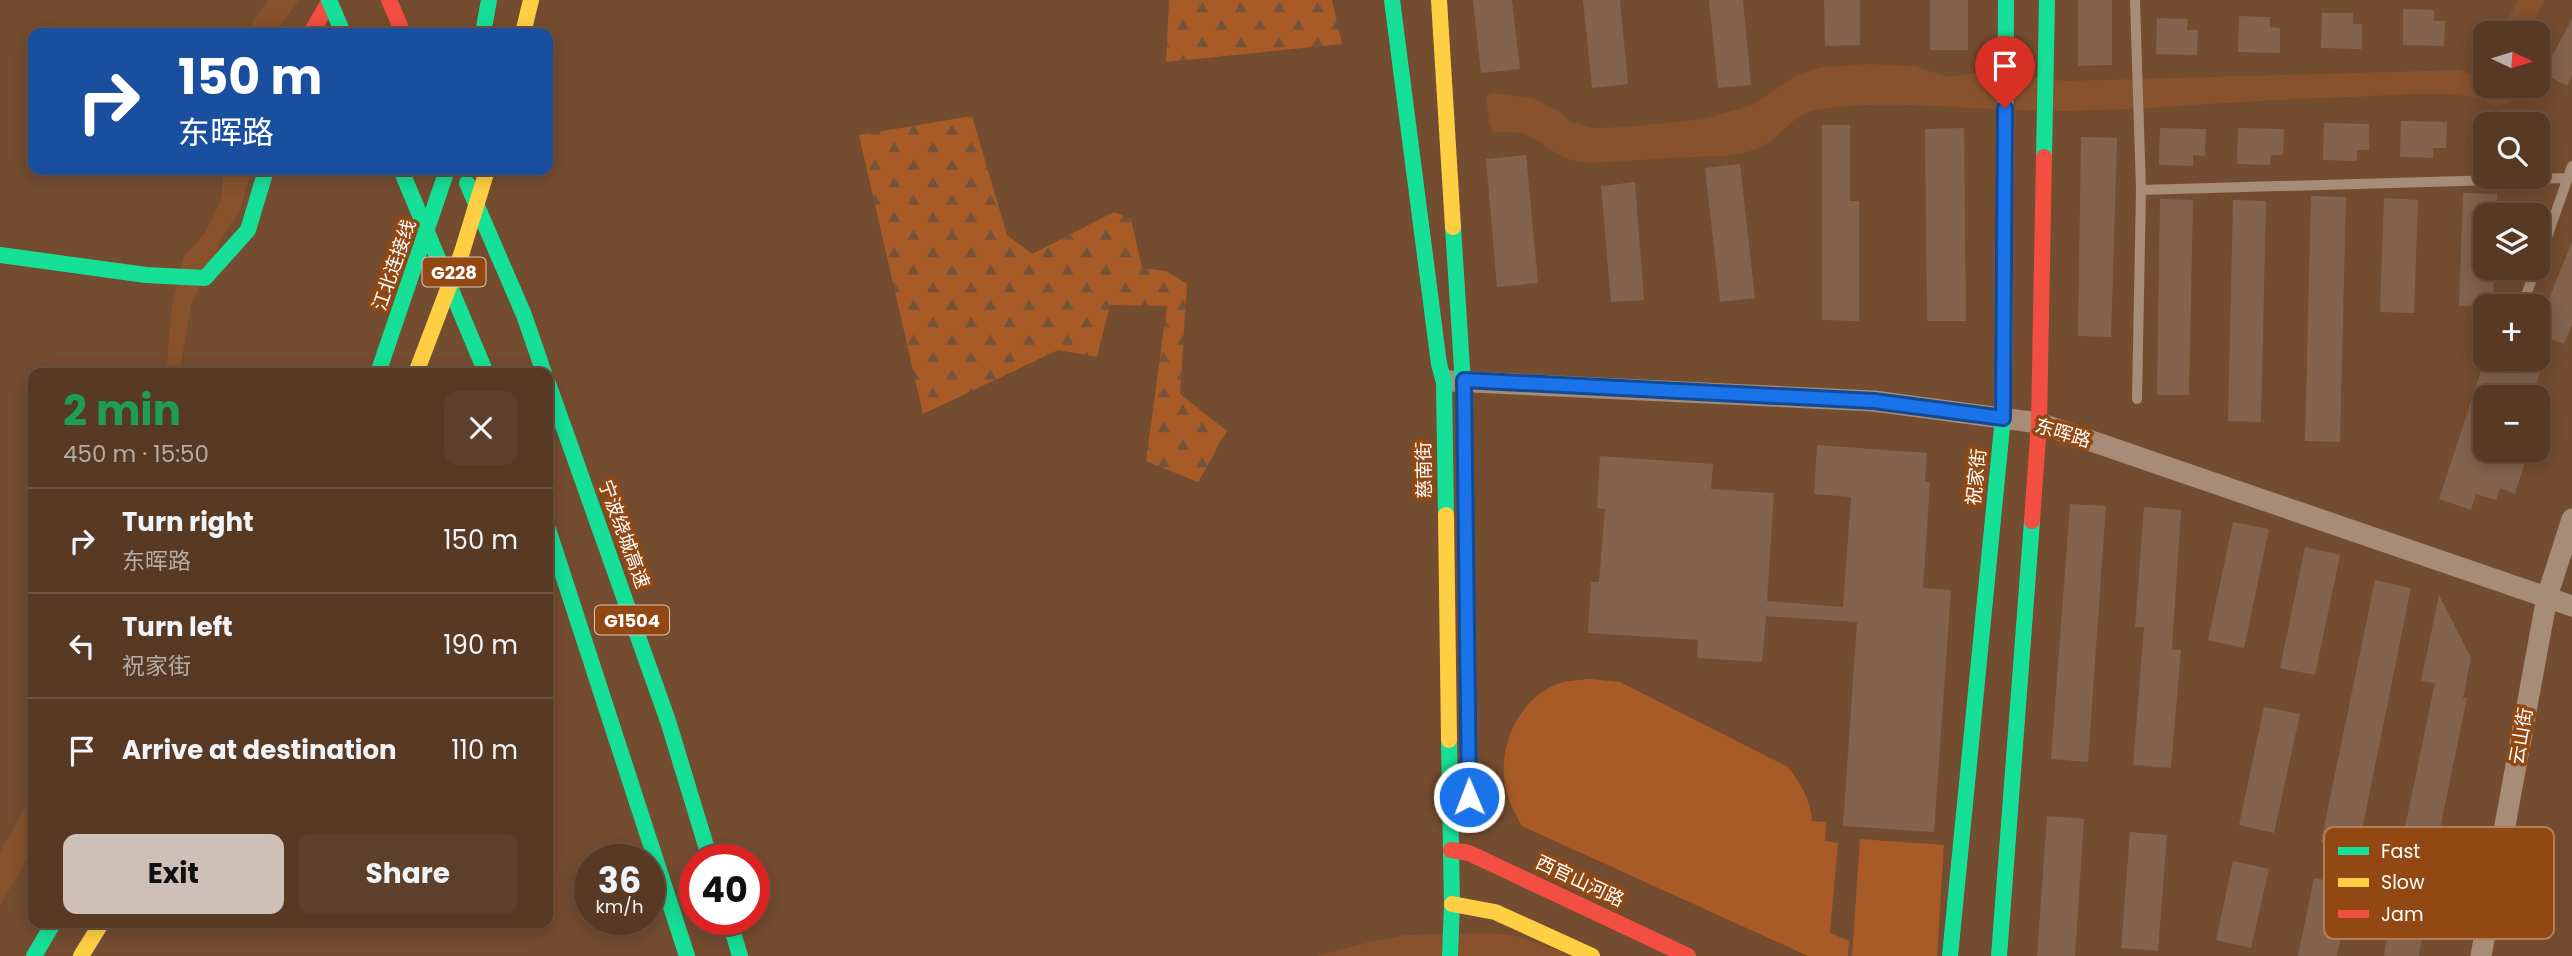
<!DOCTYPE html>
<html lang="en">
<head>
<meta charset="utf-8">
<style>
	:root { --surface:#573924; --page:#5d402c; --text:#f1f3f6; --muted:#b6aca6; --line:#6d5341; --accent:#cec0b7 }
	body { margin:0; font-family:Poppins,"Noto Sans SC",sans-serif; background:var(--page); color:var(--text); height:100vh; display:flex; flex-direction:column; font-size:26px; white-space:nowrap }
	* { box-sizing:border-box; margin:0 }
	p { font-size:23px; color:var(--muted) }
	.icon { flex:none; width:38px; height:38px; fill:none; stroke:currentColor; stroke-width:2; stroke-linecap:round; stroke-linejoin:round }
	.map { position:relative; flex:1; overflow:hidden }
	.sheet { position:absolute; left:28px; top:368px; width:525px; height:560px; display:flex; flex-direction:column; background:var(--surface); border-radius:14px; box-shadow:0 4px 18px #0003,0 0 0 2px var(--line) }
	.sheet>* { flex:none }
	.hud { position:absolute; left:28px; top:28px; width:525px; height:147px; border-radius:14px; box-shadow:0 4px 18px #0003,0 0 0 2px var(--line); background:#1a4fa0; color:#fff; overflow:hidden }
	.needle { width:46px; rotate:94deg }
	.buttons { position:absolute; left:2473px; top:21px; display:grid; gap:14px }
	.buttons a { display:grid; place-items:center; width:77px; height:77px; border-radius:14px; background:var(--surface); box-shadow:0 4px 18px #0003,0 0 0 2px var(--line); font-size:35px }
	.speed { position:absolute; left:574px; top:844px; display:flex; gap:14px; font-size:35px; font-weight:700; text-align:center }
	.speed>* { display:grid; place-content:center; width:91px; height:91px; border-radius:50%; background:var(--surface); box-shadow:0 4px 18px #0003,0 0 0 2px var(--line); line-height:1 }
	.speed small { font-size:18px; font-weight:400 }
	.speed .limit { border:10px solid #d22; background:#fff; color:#111 }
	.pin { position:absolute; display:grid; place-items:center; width:60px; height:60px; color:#fff; margin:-72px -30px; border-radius:50% 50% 50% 0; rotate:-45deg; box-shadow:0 0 7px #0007 }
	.pin .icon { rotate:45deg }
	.me { position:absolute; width:77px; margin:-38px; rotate:359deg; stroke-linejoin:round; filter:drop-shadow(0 0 5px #0008) }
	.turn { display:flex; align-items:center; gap:24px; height:147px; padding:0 35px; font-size:32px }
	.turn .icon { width:91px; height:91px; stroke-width:2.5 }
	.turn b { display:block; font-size:49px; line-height:60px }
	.round { display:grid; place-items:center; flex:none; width:74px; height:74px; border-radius:14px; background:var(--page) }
	.summary { display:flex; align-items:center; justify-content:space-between; height:119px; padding:0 35px }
	h1 { font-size:42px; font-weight:700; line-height:52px; color:#1e9e55 }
	.action { display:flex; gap:14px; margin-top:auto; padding:14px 35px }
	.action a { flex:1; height:80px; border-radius:14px; background:var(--accent); color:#111; font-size:28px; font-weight:700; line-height:80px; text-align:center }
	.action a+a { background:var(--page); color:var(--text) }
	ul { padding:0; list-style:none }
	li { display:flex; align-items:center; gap:21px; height:105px; padding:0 35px; border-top:2px solid var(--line) }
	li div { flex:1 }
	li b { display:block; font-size:26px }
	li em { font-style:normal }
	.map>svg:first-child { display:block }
	.grass { fill:#a85b26 }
	.forest { fill:url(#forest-firs) }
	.water { fill:#87522c }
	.building { fill:#83634d }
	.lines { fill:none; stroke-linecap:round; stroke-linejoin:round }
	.lane { stroke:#a78c77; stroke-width:10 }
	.street { stroke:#a78c77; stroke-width:21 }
	.fast { stroke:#16e098; stroke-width:16 }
	.slow { stroke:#ffcf43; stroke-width:16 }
	.jam { stroke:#f24e42; stroke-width:16 }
	.fast-bridge { stroke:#16e098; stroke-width:16 }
	.slow-bridge { stroke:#ffcf43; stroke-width:16 }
	.route-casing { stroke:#114b97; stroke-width:18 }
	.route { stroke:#1a73e8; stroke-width:12 }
	.labels { text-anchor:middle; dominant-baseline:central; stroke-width:7; stroke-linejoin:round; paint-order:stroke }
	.shield { fill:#914813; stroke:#dec8b8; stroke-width:2 }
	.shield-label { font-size:18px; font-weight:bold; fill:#fff }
	.street-label { font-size:19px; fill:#fff; stroke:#914813 }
	.key { fill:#914813; stroke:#b27f5a; stroke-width:2 }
	.key-label { font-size:19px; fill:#fff }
</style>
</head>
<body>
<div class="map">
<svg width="2572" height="956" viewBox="0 0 2572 956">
	<defs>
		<pattern id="forest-firs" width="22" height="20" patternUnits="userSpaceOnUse" patternTransform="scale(1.75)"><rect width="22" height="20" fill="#a85b26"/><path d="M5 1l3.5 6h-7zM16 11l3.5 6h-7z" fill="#75533b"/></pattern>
	</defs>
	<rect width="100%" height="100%" fill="#744c30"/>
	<path class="grass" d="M 1591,679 L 1620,682 L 1788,767 C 1800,783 1811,800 1812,821 L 1826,822 L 1825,841 L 1838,843 L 1830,933 L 1849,941 L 1848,956 L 1808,956 L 1522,826 C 1515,813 1508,801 1505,786 C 1498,744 1520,694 1564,682 C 1572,680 1582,680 1591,679 Z
		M 1860,839 L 1944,845 L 1937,956 L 1852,956 Z"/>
	<path class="forest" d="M 1169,0 L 1332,0 L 1342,44 L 1166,62 Z
		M 972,116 L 1007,235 L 1032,254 L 1114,212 L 1131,219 L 1142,268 L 1166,271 L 1187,284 L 1180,394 L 1227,431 L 1198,482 L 1146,461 L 1167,306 L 1110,305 L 1097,357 L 1058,350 L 923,414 L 859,135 Z"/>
	<path class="water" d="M 268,0 L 299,0 L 275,33 L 245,33 Z
		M 2518,0 L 2545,0 L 2528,33 L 2501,33 Z
		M 1867,64 L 1914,66 L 1948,77 L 1991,71 L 2064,81 L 2461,70 L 2479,78 L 2485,76 L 2485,86 L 2520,86 L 2520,94 L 2510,102 L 2495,106 C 2470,87 2388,96 2355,97 C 2259,99 2164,109 2069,111 C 1989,112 1904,99 1825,108 C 1790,112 1782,140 1754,150 C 1735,157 1711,156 1691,157 C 1657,159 1624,161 1590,163 C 1554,160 1554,147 1526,135 C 1516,131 1504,132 1493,132 L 1489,122 L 1486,96 L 1493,93 L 1532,98 L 1557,110 L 1571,122 L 1593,128 L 1625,127 L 1703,119 L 1753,105 L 1795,76 L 1822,67 Z
		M 224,170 L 251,170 L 240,211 L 224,234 L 191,305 L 182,357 L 182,373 L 166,373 L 172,307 L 183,258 L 205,233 L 221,200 Z
		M 33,793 L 33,847 L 0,906 L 0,852 Z
		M 1492,933 L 1517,936 L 1574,956 L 1317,956 L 1369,942 L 1404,935 Z"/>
	<path class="building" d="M 1473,0 L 1512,0 L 1520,69 L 1481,73 Z
		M 1583,0 L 1620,0 L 1628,84 L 1592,88 Z
		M 1709,0 L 1743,0 L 1751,85 L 1718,88 Z
		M 1824,0 L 1860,0 L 1860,45 L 1825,46 Z
		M 1930,0 L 1968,0 L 1968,50 L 1930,50 Z
		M 2078,0 L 2112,0 L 2112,65 L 2078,66 Z
		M 2403,9 L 2434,10 L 2434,21 L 2445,21 L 2444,46 L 2403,45 Z
		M 2322,13 L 2353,13 L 2353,24 L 2362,24 L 2362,49 L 2321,48 Z
		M 2239,16 L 2270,17 L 2270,27 L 2280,28 L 2280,53 L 2238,52 Z
		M 2157,18 L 2188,19 L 2187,30 L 2198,30 L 2197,55 L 2156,54 Z
		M 2572,19 L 2572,76 L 2567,86 L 2543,73 Z
		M 2401,121 L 2447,122 L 2446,148 L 2433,148 L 2433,158 L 2400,157 Z
		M 2324,123 L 2369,124 L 2369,150 L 2357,150 L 2357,161 L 2323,160 Z
		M 1822,125 L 1850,125 L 1850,201 L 1859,201 L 1859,321 L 1822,320 Z
		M 1964,128 L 1966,321 L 1927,321 L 1925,129 Z
		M 2160,128 L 2206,129 L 2205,156 L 2193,155 L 2193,166 L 2159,165 Z
		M 2238,128 L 2284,129 L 2283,155 L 2271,155 L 2270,165 L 2237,164 Z
		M 2081,137 L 2117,138 L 2111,337 L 2078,336 Z
		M 1526,155 L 1538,283 L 1497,287 L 1486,159 Z
		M 1740,164 L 1755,298 L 1720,302 L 1705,168 Z
		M 1635,182 L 1644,300 L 1611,302 L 1601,186 Z
		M 2463,193 L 2497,194 L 2496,215 L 2485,215 L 2485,268 L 2494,268 L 2493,306 L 2459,306 Z
		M 2311,196 L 2346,197 L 2340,442 L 2305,441 Z
		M 2384,198 L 2418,200 L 2414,313 L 2380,312 Z
		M 2160,199 L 2193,200 L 2189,395 L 2157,395 Z
		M 2233,200 L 2266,201 L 2261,422 L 2228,421 Z
		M 2572,242 L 2572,325 L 2564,344 L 2551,339 L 2532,397 L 2515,391 L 2513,397 L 2485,397 L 2485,450 L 2529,450 L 2515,494 L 2500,488 L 2496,500 L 2476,494 L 2471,510 L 2439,499 L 2485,359 L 2538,359 L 2538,326 Z
		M 1817,445 L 1927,453 L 1925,482 L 1930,482 L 1923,588 L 1951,590 L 1934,832 L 1843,826 L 1857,622 L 1766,616 L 1762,662 L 1697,658 L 1698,640 L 1588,633 L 1591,582 L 1599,582 L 1605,509 L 1597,508 L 1600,456 L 1713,464 L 1711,489 L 1774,493 L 1767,601 L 1843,607 L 1851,497 L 1814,494 Z
		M 2070,504 L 2106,506 L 2088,762 L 2051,759 Z
		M 2144,507 L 2181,510 L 2172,649 L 2181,650 L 2171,768 L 2133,765 L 2144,627 L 2135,627 Z
		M 2233,522 L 2269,529 L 2244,648 L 2208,640 Z
		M 2305,547 L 2340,555 L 2315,675 L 2280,668 Z
		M 2375,580 L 2411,588 L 2358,850 L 2321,842 Z
		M 2439,595 L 2471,658 L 2463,698 L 2467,698 L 2430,877 L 2396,870 L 2435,683 L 2421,681 Z
		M 2264,707 L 2300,714 L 2274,833 L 2239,825 Z
		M 2047,816 L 2084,819 L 2075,956 L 2037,956 Z
		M 2130,832 L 2167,835 L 2158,951 L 2121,948 Z
		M 2233,861 L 2269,869 L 2251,948 L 2216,940 Z
		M 2314,878 L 2351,885 L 2337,956 L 2298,956 Z
		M 2393,897 L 2427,902 L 2419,956 L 2384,956 Z"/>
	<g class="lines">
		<path class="lane" d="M 2135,0 L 2141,190 L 2137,399
			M 2141,190 L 2567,178
			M 2538,263 L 2572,166
			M 2522,306 L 2536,268"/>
		<path class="street" d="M 1450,381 L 1874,401 L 2039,423 L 2572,606
			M 2481,956 L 2547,597 L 2572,519"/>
		<path class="fast" d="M 1392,0 L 1439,364 L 1444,382 L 1446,515
			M 483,33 L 489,0
			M 2044,157 L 2047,0
			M 401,170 L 486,373
			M 467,183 L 524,315 L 544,373
			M 1453,227 L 1465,415
			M 0,255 L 146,275 L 205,278 L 248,230 L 266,170
			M 548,383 L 668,721 L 710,859
			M 548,529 L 687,956
			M 1449,740 L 1452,904 L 1450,956
			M 729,919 L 740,956
			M 34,956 L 54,922
			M 1950,956 L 2004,407 L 2006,0
			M 1999,956 L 2032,521"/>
		<path class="slow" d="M 1439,0 L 1453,227
			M 523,33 L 531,0
			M 1446,515 L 1449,740
			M 1452,904 L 1495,912 L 1592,956
			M 81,956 L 102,922"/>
		<path class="jam" d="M 389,0 L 403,33
			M 311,33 L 330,0
			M 2032,521 L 2039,423 L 2044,157
			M 1451,850 L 1469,853 L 1688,956"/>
		<path class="fast-bridge" d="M 329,0 L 343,33
			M 378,373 L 447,170"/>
		<path class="slow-bridge" d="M 416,373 L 462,252 L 487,170"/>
	</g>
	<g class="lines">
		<g class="route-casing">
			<path id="route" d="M 1469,797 L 1464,380 L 1874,401 L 2003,418 L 2005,108"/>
		</g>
		<use href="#route" class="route"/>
	</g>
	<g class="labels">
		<g class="shield">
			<rect x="422.5" y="257.5" width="63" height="29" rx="5"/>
			<rect x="595" y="605.5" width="74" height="29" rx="5"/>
		</g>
		<g class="shield-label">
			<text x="454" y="272">G228</text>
			<text x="632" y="620">G1504</text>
		</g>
		<g class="street-label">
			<text transform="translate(394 265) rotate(-71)">江北连接线</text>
			<text transform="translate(2063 433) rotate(17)">东晖路</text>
			<text transform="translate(1424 470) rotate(-91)">慈南街</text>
			<text transform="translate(1976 477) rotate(-84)">祝家街</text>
			<text transform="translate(624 534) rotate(70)">宁波绕城高速</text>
			<text transform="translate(2521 736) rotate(-80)">云山街</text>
			<text transform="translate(1580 881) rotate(25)">西官山河路</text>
		</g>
	</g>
	<rect x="2324" y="827" width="230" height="112" rx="10" class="key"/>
	<rect x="2338" y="847" width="31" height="8" fill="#16e098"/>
	<rect x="2338" y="878" width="31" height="9" fill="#ffcf43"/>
	<rect x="2338" y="910" width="31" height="8" fill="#f24e42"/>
	<g class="key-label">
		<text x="2381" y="858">Fast</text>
		<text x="2381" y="889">Slow</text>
		<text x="2381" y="921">Jam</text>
	</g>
</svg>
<div class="buttons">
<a><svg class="needle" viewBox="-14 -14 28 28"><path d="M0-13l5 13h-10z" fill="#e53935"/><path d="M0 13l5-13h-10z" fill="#b6aca6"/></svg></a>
<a><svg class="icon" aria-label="search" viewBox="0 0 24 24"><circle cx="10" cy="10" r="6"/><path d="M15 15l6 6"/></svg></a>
<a><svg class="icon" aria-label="layers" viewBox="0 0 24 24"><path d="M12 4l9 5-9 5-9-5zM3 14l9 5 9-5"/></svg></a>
<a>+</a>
<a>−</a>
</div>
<div class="speed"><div>36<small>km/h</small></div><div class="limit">40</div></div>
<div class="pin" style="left:2005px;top:108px;background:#d93025"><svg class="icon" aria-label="arrive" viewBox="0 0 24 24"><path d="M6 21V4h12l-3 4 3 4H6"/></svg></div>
<svg class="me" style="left:1469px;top:797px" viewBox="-20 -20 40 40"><circle r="17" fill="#1a73e8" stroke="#fff" stroke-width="3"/><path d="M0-11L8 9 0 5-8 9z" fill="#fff"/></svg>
<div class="hud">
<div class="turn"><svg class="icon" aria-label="right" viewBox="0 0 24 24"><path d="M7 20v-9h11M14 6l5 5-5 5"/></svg><div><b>150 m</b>东晖路</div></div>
</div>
<section class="sheet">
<div class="summary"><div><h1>2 min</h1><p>450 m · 15:50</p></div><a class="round"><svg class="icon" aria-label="close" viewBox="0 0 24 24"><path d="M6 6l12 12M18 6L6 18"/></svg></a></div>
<ul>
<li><svg class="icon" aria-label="right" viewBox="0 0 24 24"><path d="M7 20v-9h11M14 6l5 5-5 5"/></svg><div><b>Turn right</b><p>东晖路</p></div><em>150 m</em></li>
<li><svg class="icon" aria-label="left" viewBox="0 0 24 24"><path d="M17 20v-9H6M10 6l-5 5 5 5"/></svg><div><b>Turn left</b><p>祝家街</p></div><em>190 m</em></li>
<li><svg class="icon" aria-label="arrive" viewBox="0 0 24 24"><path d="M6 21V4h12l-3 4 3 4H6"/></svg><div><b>Arrive at destination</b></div><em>110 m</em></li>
</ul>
<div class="action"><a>Exit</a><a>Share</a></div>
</section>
</div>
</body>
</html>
